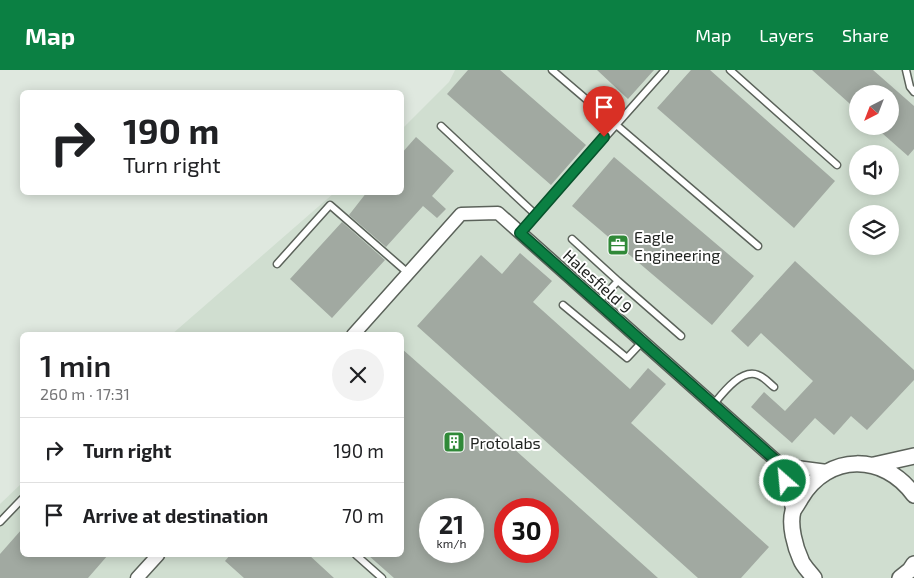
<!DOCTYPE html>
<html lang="en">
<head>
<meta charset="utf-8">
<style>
	:root { --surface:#fff; --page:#f2f2f2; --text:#202124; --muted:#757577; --line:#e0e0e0; --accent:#0b8043 }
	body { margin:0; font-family:"Exo 2",sans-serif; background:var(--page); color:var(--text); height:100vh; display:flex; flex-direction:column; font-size:19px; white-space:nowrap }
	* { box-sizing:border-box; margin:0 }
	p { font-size:16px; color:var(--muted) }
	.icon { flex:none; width:28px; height:28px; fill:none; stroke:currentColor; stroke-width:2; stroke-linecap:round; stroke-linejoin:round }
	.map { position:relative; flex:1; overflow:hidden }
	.details { position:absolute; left:20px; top:262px; width:384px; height:225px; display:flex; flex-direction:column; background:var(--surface); border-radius:8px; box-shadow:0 2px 12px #0003 }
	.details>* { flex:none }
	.banner { position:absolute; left:20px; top:20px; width:384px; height:105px; border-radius:8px; box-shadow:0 2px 12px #0003; background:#fff; color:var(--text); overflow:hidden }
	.needle { width:32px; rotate:222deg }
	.controls { position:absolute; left:849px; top:15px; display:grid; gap:10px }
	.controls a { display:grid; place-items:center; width:50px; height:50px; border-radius:50%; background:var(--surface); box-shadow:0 2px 12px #0003; font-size:25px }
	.speed { position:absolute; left:419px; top:428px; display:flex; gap:10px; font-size:25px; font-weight:700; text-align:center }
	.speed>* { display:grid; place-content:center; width:65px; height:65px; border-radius:50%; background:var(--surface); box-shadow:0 2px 12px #0003; line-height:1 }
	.speed small { font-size:12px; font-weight:400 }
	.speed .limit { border:8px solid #d22; background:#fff; color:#111 }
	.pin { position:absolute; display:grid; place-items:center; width:42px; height:42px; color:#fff; margin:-51px -21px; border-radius:50% 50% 50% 0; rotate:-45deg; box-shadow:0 0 5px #0007 }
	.pin .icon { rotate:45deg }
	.me { position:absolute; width:55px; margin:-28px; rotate:333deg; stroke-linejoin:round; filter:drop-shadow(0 0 4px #0008) }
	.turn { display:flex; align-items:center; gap:18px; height:105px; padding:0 20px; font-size:22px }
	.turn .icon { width:65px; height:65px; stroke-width:2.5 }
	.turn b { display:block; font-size:35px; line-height:42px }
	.round { display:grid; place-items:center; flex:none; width:52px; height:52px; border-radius:26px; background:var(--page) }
	.overview { display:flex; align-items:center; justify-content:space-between; height:85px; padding:0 20px }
	h1 { font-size:30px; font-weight:600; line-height:38px }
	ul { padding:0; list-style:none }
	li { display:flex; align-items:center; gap:15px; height:65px; padding:0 20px; border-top:1px solid var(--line) }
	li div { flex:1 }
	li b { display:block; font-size:19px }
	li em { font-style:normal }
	header { display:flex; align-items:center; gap:30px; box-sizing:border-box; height:70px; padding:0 25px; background:var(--accent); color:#fff }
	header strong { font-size:24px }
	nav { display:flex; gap:28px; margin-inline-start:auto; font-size:18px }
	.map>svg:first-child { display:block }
	.built { fill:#d0ded0; fill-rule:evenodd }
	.building { fill:#a1a9a1; fill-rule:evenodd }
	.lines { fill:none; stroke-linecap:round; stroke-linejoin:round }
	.service-casing { stroke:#5b625a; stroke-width:9 }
	.minor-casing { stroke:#5b625a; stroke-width:15 }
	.tertiary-casing { stroke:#5b625a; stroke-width:18 }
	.service { stroke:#fff; stroke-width:6 }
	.minor { stroke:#fff; stroke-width:12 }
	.tertiary { stroke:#fff; stroke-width:15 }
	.route-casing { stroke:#07532c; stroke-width:12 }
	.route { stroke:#0b8043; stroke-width:9 }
	.labels { text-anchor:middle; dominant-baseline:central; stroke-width:4; stroke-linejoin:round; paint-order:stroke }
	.poi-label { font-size:16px; fill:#202320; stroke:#fff; text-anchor:start }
	.street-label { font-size:16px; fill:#202320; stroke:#fff }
</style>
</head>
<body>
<header>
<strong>Map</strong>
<nav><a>Map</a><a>Layers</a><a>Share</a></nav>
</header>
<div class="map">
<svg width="914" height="508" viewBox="0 0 914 508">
	<rect width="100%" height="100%" fill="#dfe8df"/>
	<path class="built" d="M 455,0 L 914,0 L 914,508 L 0,508 L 0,434 L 22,413 L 22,485 L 401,485 L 401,265 L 171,265 L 334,123 L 401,122 L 401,60 L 449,12 ZM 858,24 L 890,24 L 890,56 L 858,56 ZM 858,84 L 890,84 L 890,116 L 858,116 ZM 858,144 L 890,144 L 890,176 L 858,176 ZM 430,439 L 472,439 L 472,481 L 430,481 ZM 505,439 L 548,439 L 548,481 L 505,481 Z"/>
	<path class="building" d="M 468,0 L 500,0 L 586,75 L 551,115 L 447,24 Z
		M 597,0 L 654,0 L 628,29 Z
		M 691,0 L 710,0 L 835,111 L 794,158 L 657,38 Z
		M 812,0 L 873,0 L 914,36 L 914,79 L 908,86 L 874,56 L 890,56 L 890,24 L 858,24 L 858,41 Z
		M 416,67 L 454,101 L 432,126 L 446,139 L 437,148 L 423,136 L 386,177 L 349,145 L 367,122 L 401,122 L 401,84 Z
		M 614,87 L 754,206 L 712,255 L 572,136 Z
		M 342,152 L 385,190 L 332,248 L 290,209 Z
		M 520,183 L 552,211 L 533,232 L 630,319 L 648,298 L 666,314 L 631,353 L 769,477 L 741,508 L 698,508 L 417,256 L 481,185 L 502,204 Z
		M 795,191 L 914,300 L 914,310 L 867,360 L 851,346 L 834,365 L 815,348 L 792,373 L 751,337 L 764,322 L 785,341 L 813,311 L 761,263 L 748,277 L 731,261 Z
		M 401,278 L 445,317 L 658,508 L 394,508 L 368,485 L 401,485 ZM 430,439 L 472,439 L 472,481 L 430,481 ZM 505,439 L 548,439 L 548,481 L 505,481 Z
		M 22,459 L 22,485 L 108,485 L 88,508 L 0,508 L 0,484 Z
		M 230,485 L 309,485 L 334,508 L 244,508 L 225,491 Z"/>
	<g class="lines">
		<g class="service-casing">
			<path id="service" d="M 552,0 L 758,176
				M 730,0 L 837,95
				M 906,0 L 910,17 L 914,22
				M 441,56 L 536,145
				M 520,163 L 665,0
				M 572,169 L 618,211
				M 277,194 L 330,135 L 408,203
				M 598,232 L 618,211 L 681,266
				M 563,235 L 627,288 L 642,272
				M 713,335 C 722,324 741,298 758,305 C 764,307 769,313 774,317
				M 0,452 L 22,429
				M 356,485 L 382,508"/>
		</g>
		<g class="minor-casing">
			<path id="minor" d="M 353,265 L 461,144 L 498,143 L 781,395 L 793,442
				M 781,395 L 827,401
				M 137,508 L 158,485"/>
		</g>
		<g class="tertiary-casing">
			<path id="tertiary" d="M 874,395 L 914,386
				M 814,508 C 810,502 803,496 801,490 C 795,477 789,455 793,441 C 795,437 799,432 801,428 C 828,383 884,383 914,425
				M 900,508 L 910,500 L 914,494"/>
		</g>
		<use href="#service" class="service"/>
		<use href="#minor" class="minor"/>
		<use href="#tertiary" class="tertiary"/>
	</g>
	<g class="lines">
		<g class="route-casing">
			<path id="route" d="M 604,67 L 520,163 L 781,395 L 785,411"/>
		</g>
		<use href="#route" class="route"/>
	</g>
	<defs>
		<g id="office-square" transform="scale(1.125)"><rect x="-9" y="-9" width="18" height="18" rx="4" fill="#308938" stroke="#fff"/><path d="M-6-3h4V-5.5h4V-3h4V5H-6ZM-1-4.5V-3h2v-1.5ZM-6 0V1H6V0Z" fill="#fff"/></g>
		<g id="building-square" transform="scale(1.125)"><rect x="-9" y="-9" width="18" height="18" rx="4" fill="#308938" stroke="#fff"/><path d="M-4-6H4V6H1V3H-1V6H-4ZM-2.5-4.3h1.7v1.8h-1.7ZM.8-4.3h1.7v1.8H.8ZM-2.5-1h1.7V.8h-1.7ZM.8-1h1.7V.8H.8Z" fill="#fff"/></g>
	</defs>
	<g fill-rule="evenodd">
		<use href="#office-square" x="618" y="175"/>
		<use href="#building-square" x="454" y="372"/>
	</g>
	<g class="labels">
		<g class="poi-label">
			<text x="634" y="166">Eagle<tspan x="634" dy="18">Engineering</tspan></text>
			<text x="470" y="372">Protolabs</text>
		</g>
		<g class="street-label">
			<text transform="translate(598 211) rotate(42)">Halesfield 9</text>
		</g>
	</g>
</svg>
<div class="controls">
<a><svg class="needle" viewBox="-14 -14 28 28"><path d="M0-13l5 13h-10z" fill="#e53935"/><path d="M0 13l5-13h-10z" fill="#757577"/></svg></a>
<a><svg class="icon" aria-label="sound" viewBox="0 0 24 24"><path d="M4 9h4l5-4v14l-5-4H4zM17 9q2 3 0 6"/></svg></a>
<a><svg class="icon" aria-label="layers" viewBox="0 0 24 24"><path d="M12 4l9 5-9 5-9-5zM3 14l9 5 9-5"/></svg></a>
</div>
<div class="speed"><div>21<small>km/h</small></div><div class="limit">30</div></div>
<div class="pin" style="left:604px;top:67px;background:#d93025"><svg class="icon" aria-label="arrive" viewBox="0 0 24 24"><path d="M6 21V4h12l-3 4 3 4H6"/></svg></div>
<svg class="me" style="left:785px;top:411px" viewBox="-20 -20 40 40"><circle r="17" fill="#0b8043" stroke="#fff" stroke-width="3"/><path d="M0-11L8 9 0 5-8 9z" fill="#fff"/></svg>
<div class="banner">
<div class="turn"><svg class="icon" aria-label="right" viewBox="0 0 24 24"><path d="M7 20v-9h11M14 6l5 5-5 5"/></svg><div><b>190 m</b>Turn right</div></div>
</div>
<section class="details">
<div class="overview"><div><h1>1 min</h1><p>260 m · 17:31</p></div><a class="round"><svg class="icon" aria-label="close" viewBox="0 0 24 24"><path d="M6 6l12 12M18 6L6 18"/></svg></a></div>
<ul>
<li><svg class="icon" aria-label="right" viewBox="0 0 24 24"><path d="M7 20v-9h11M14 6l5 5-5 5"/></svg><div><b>Turn right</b></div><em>190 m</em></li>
<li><svg class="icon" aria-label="arrive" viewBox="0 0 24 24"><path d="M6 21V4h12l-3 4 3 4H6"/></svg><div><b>Arrive at destination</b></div><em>70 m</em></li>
</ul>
</section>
</div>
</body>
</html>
